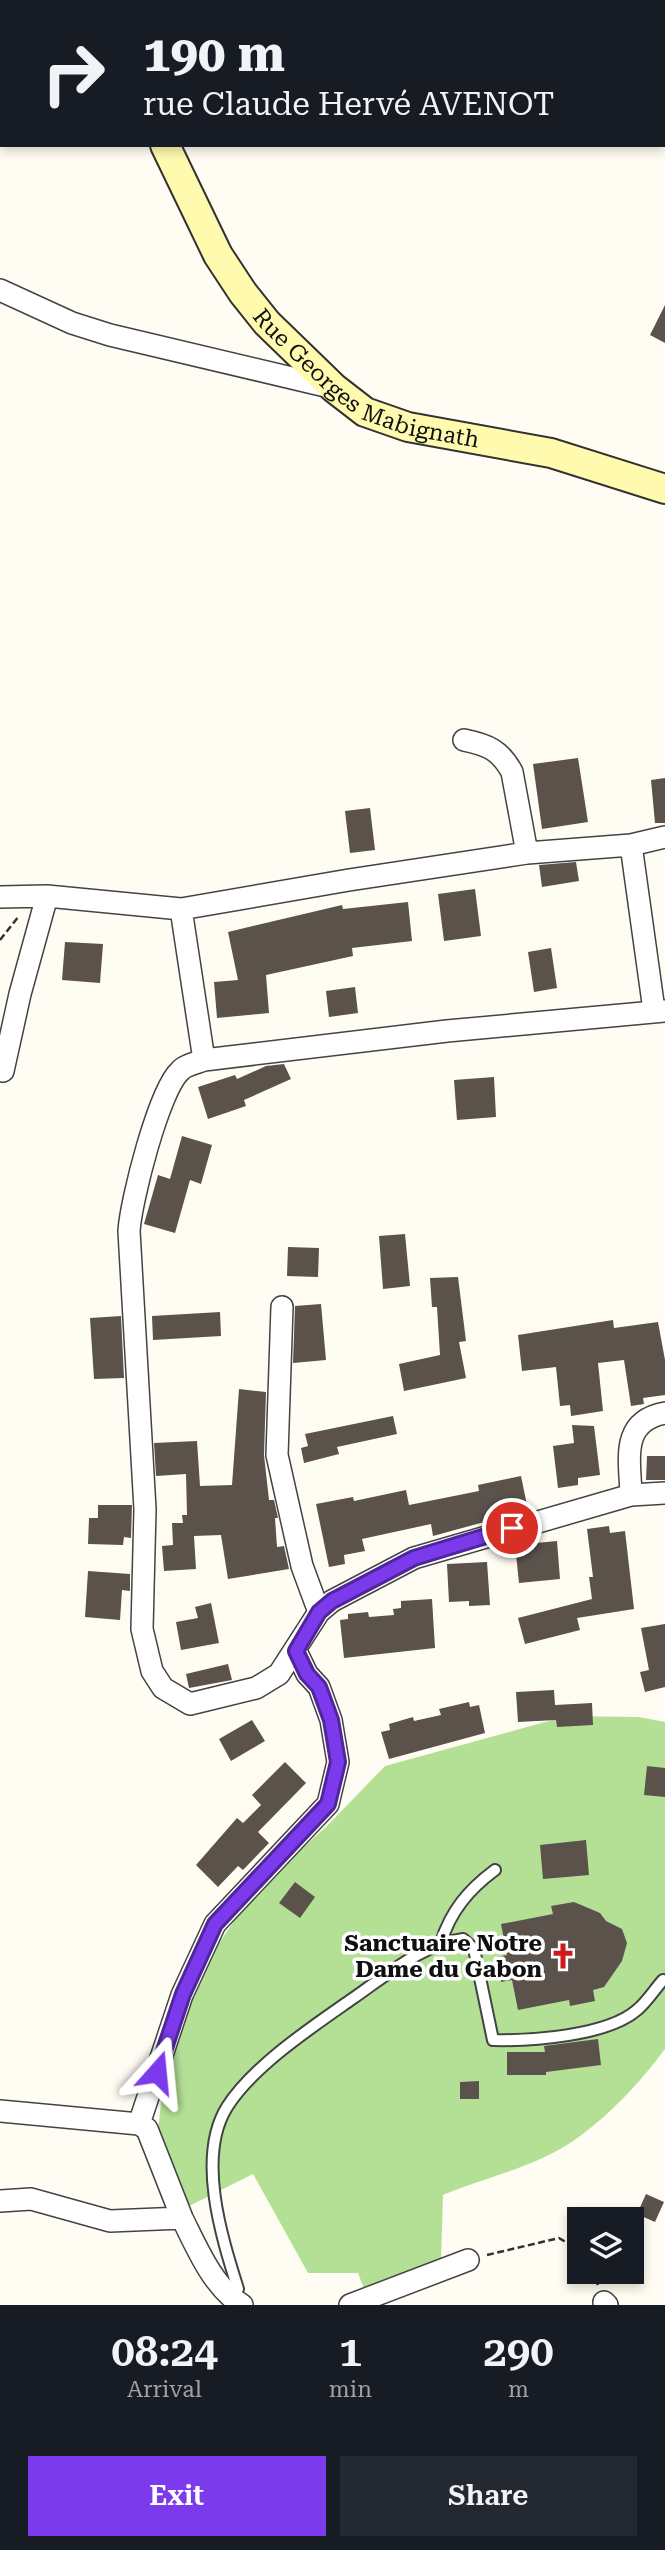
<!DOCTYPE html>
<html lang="en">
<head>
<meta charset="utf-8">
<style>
	:root { --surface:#171b24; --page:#242831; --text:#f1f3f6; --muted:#9ea1a6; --accent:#7c3aed }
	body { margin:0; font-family:"Roboto Serif",serif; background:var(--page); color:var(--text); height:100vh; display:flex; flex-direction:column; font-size:26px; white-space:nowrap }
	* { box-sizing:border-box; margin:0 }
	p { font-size:23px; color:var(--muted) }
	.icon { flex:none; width:38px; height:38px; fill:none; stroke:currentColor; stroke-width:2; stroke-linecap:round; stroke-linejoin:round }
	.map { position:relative; height:2305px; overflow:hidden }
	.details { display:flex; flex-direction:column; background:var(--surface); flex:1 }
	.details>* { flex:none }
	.guide { position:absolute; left:0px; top:0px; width:665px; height:147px; box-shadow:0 4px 10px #0003; background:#171b24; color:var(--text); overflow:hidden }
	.buttons { position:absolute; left:567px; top:2207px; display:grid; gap:14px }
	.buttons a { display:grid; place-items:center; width:77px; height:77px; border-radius:0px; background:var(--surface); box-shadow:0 4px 10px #0003; font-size:35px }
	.pin { position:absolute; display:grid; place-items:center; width:60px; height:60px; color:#fff; margin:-30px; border:4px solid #fff; border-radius:50%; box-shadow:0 2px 7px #0007 }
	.me { position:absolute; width:77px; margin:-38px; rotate:18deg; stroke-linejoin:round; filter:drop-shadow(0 0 5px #0008) }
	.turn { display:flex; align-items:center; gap:24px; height:147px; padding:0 28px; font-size:32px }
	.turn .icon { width:91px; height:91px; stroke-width:2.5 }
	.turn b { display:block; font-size:49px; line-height:60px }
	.eta { display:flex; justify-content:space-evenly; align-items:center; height:119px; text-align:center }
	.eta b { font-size:42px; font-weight:600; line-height:49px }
	.action { display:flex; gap:14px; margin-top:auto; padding:14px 28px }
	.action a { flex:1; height:80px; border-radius:0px; background:var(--accent); color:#fff; font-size:28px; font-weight:600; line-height:80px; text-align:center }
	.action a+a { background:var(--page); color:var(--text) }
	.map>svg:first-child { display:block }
	.forest { fill:#b4e096 }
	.building { fill:#5a524b }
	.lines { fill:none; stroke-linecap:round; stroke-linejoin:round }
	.lane-casing { stroke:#434343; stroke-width:14 }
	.street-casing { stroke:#434343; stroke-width:24 }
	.secondary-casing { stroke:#323232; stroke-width:32 }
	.path { stroke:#323232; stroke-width:2.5; stroke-dasharray:7 3.5; stroke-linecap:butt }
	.lane { stroke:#fff; stroke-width:10 }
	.street { stroke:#fff; stroke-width:21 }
	.secondary { stroke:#fffaae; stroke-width:28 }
	.route-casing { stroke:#51269a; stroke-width:18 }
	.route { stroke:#7c3aed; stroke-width:12 }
	.labels { text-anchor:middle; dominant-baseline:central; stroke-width:7; stroke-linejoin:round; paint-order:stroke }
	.street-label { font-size:23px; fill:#101010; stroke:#fff }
	.poi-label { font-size:23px; font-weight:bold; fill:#101010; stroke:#fff; text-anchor:end }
</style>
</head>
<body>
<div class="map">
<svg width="665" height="2305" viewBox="0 0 665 2305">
	<rect width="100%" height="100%" fill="#fffdf3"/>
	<path class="forest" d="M 567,1716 L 639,1717 L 665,1722 L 665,2049 C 640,2083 608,2117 573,2141 C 535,2167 484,2178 443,2195 L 441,2261 L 364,2289 L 358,2273 L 308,2273 L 253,2174 L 189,2206 L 158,2131 L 163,2084 L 203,1966 L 255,1891 L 327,1826 L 385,1766 Z"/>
	<path class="building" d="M 665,305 L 665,343 L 650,335 Z
		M 578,758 L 588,822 L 542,829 L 533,764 Z
		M 665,778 L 665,823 L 655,823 L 651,780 Z
		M 370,808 L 375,850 L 350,853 L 345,811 Z
		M 576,862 L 579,881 L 542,887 L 539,865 Z
		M 475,889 L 481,936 L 444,941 L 438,894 Z
		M 408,902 L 412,941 L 352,948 L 353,956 L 266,975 L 269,1013 L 217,1018 L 214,982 L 238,980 L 228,932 L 342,905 L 343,909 Z
		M 65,942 L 103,944 L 100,983 L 62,980 Z
		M 551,948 L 557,988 L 534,992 L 528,952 Z
		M 355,987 L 358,1013 L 329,1017 L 326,991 Z
		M 284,1064 L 291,1079 L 244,1100 L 246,1106 L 208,1119 L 198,1087 L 235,1075 L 237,1079 L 266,1066 Z
		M 494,1077 L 496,1117 L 457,1120 L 454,1080 Z
		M 182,1136 L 212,1145 L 201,1184 L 190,1180 L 175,1233 L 144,1224 L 158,1175 L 170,1179 Z
		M 405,1234 L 410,1286 L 383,1289 L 379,1236 Z
		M 288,1247 L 319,1248 L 318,1277 L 287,1276 Z
		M 458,1277 L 466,1341 L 459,1342 L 466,1378 L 404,1391 L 399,1364 L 440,1355 L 437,1307 L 432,1307 L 430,1278 Z
		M 321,1304 L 326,1360 L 293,1363 L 295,1306 Z
		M 220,1312 L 221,1336 L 153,1340 L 152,1316 Z
		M 121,1316 L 124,1378 L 94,1379 L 90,1318 Z
		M 613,1320 L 614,1328 L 658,1322 L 665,1360 L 665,1395 L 643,1398 L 644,1404 L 631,1406 L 624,1360 L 598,1363 L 603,1411 L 571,1416 L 570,1405 L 560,1406 L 556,1367 L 522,1371 L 518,1335 Z
		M 239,1389 L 266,1392 L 264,1455 L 269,1500 L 274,1500 L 278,1518 L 275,1518 L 277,1547 L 284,1546 L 289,1569 L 228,1579 L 221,1535 L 194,1536 L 196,1569 L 164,1571 L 162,1546 L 173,1545 L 172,1523 L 183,1523 L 182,1515 L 187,1515 L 186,1474 L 156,1476 L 154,1443 L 197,1441 L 200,1486 L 232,1485 Z
		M 393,1416 L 397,1434 L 337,1447 L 339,1454 L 304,1463 L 301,1448 L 308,1446 L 305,1434 Z
		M 572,1425 L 594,1426 L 600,1475 L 578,1478 L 578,1485 L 558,1488 L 553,1446 L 574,1443 Z
		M 647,1456 L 665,1456 L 665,1480 L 646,1480 Z
		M 521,1476 L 528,1510 L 433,1536 L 431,1524 L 362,1539 L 365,1551 L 344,1555 L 345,1564 L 329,1567 L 316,1504 L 353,1497 L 354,1501 L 406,1490 L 409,1505 L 479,1491 L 478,1485 Z
		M 98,1505 L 132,1505 L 131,1538 L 124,1537 L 123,1545 L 88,1544 L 89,1518 L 98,1518 Z
		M 609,1526 L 610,1533 L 625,1531 L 634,1609 L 577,1618 L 580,1630 L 525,1644 L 518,1618 L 592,1599 L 589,1577 L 593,1577 L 587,1529 Z
		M 557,1541 L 560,1579 L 519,1583 L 515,1545 Z
		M 487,1562 L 490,1605 L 469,1606 L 469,1601 L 449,1602 L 447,1564 Z
		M 88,1571 L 130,1574 L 130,1591 L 122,1590 L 120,1620 L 85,1617 Z
		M 432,1599 L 435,1648 L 344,1658 L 340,1620 L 348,1619 L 348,1614 L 368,1612 L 369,1617 L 394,1615 L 393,1609 L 401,1608 L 401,1601 Z
		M 211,1603 L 219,1643 L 181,1650 L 176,1622 L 198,1618 L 195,1607 Z
		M 665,1624 L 665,1687 L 645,1692 L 640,1672 L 649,1670 L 641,1628 Z
		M 228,1664 L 232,1680 L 189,1688 L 186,1674 Z
		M 554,1690 L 555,1705 L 592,1703 L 593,1725 L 557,1727 L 556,1720 L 518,1722 L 516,1692 Z
		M 469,1702 L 470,1707 L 479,1705 L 485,1733 L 389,1759 L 381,1732 L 390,1730 L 389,1724 L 413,1717 L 414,1721 L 441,1715 L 439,1709 Z
		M 252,1720 L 265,1741 L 231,1761 L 219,1739 Z
		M 285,1762 L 306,1783 L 258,1832 L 269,1843 L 243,1870 L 238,1866 L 218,1887 L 196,1865 L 237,1818 L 243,1823 L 261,1805 L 252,1795 Z
		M 647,1766 L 665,1768 L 665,1797 L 644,1795 Z
		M 586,1840 L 589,1875 L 543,1879 L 540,1845 Z
		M 295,1882 L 315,1897 L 300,1918 L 279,1903 Z
		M 574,1902 L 600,1913 L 606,1921 L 622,1929 L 627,1943 L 622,1961 L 604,1987 L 593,1990 L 595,2001 L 570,2006 L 569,2000 L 518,2010 L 512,1980 L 501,1982 L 496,1957 L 507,1955 L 501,1924 L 553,1914 L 551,1906 Z
		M 598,2039 L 601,2065 L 546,2072 L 546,2075 L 507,2075 L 507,2052 L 545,2052 L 544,2046 Z
		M 479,2081 L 479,2099 L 460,2099 L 460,2082 Z
		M 646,2194 L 664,2202 L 655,2222 L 637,2214 Z"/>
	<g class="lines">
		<g class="lane-casing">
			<path id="lane" d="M 441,1942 C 451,1911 468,1890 495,1870
				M 238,2289 C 222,2238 196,2157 227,2107 C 253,2066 312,2027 352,1999 C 387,1975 420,1945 463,1939 L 474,1949 L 493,2040 C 531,2041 607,2036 637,2010 C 647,2002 654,1990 663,1980"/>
		</g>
		<g class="street-casing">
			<path id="street" d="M 215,2 L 218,0
				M 0,290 L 72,323 L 110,335 L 334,388
				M 464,740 C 488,745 500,750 512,772 L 527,853
				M 631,845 L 654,1010
				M 0,897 L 47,896 L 181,909 L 349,880 L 527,853 L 631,845 L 665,837
				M 181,909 L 204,1060
				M 665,1011 L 447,1031 L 204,1060 C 197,1063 185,1065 180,1071 C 159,1090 131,1200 129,1231 L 145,1509 L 142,1629 L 152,1671 L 163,1688 L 190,1704 L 256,1688 L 279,1674 L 319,1612 L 332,1601 L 414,1558 L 631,1495 L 665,1493
				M 3,1071 L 20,994 L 47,896
				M 282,1307 L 277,1455 L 302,1566 L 319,1612
				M 631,1495 C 630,1460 620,1421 665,1413
				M 0,2111 L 139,2124 L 147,2129 L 182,2218
				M 139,2124 L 182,1995 L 215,1924 L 328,1804 L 338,1762 L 331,1720 L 319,1687 L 307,1674 L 296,1651
				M 0,2201 L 31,2199 L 110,2221 L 182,2218 C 197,2248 213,2287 242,2305
				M 604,2302 L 607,2305
				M 350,2305 L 468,2260"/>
		</g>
		<g class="secondary-casing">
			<g id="secondary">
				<path d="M 16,0 L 19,2"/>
				<path id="s1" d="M 165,145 L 218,255 L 243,293 L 267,323 L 334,388 L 365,412 L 408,427 L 551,453 L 665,489"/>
			</g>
		</g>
		<path class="path" d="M 0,940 L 19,916
			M 487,2255 L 559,2238 L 579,2250
			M 593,2272 L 598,2285"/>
		<use href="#lane" class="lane"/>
		<use href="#street" class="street"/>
		<use href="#secondary" class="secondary"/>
	</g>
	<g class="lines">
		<g class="route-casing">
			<path id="route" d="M 157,2072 L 183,1994 L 215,1924 L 328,1804 L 338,1762 L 331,1720 L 319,1687 L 307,1674 L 296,1651 L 319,1612 L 332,1601 L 414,1558 L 512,1528"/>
		</g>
		<use href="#route" class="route"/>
	</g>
	<defs>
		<g id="church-bare" transform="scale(2.1)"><path d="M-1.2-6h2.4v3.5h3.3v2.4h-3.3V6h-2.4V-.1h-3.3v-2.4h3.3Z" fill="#ce1a1b" stroke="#fff" stroke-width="2.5" paint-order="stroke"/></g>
	</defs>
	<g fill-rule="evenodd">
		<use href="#church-bare" x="563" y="1956"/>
	</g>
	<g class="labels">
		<g class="street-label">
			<text stroke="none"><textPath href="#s1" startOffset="324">Rue Georges Mabignath</textPath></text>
		</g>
		<g class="poi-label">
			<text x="542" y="1943">Sanctuaire Notre<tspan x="542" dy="26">Dame du Gabon</tspan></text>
		</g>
	</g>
</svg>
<div class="buttons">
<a><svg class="icon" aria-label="layers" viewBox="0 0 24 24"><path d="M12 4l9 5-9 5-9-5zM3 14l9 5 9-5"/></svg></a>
</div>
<div class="pin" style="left:512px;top:1528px;background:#d93025"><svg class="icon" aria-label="arrive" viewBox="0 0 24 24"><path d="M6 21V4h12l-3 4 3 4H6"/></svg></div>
<svg class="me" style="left:157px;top:2072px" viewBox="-20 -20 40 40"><path d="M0-17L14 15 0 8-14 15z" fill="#7c3aed" stroke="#fff" stroke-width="4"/></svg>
<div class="guide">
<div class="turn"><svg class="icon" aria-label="right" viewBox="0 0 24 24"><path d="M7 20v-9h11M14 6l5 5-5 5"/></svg><div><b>190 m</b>rue Claude Hervé AVENOT</div></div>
</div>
</div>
<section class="details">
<div class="eta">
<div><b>08:24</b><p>Arrival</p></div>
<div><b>1</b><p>min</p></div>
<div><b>290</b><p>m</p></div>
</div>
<div class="action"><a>Exit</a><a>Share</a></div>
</section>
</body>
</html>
